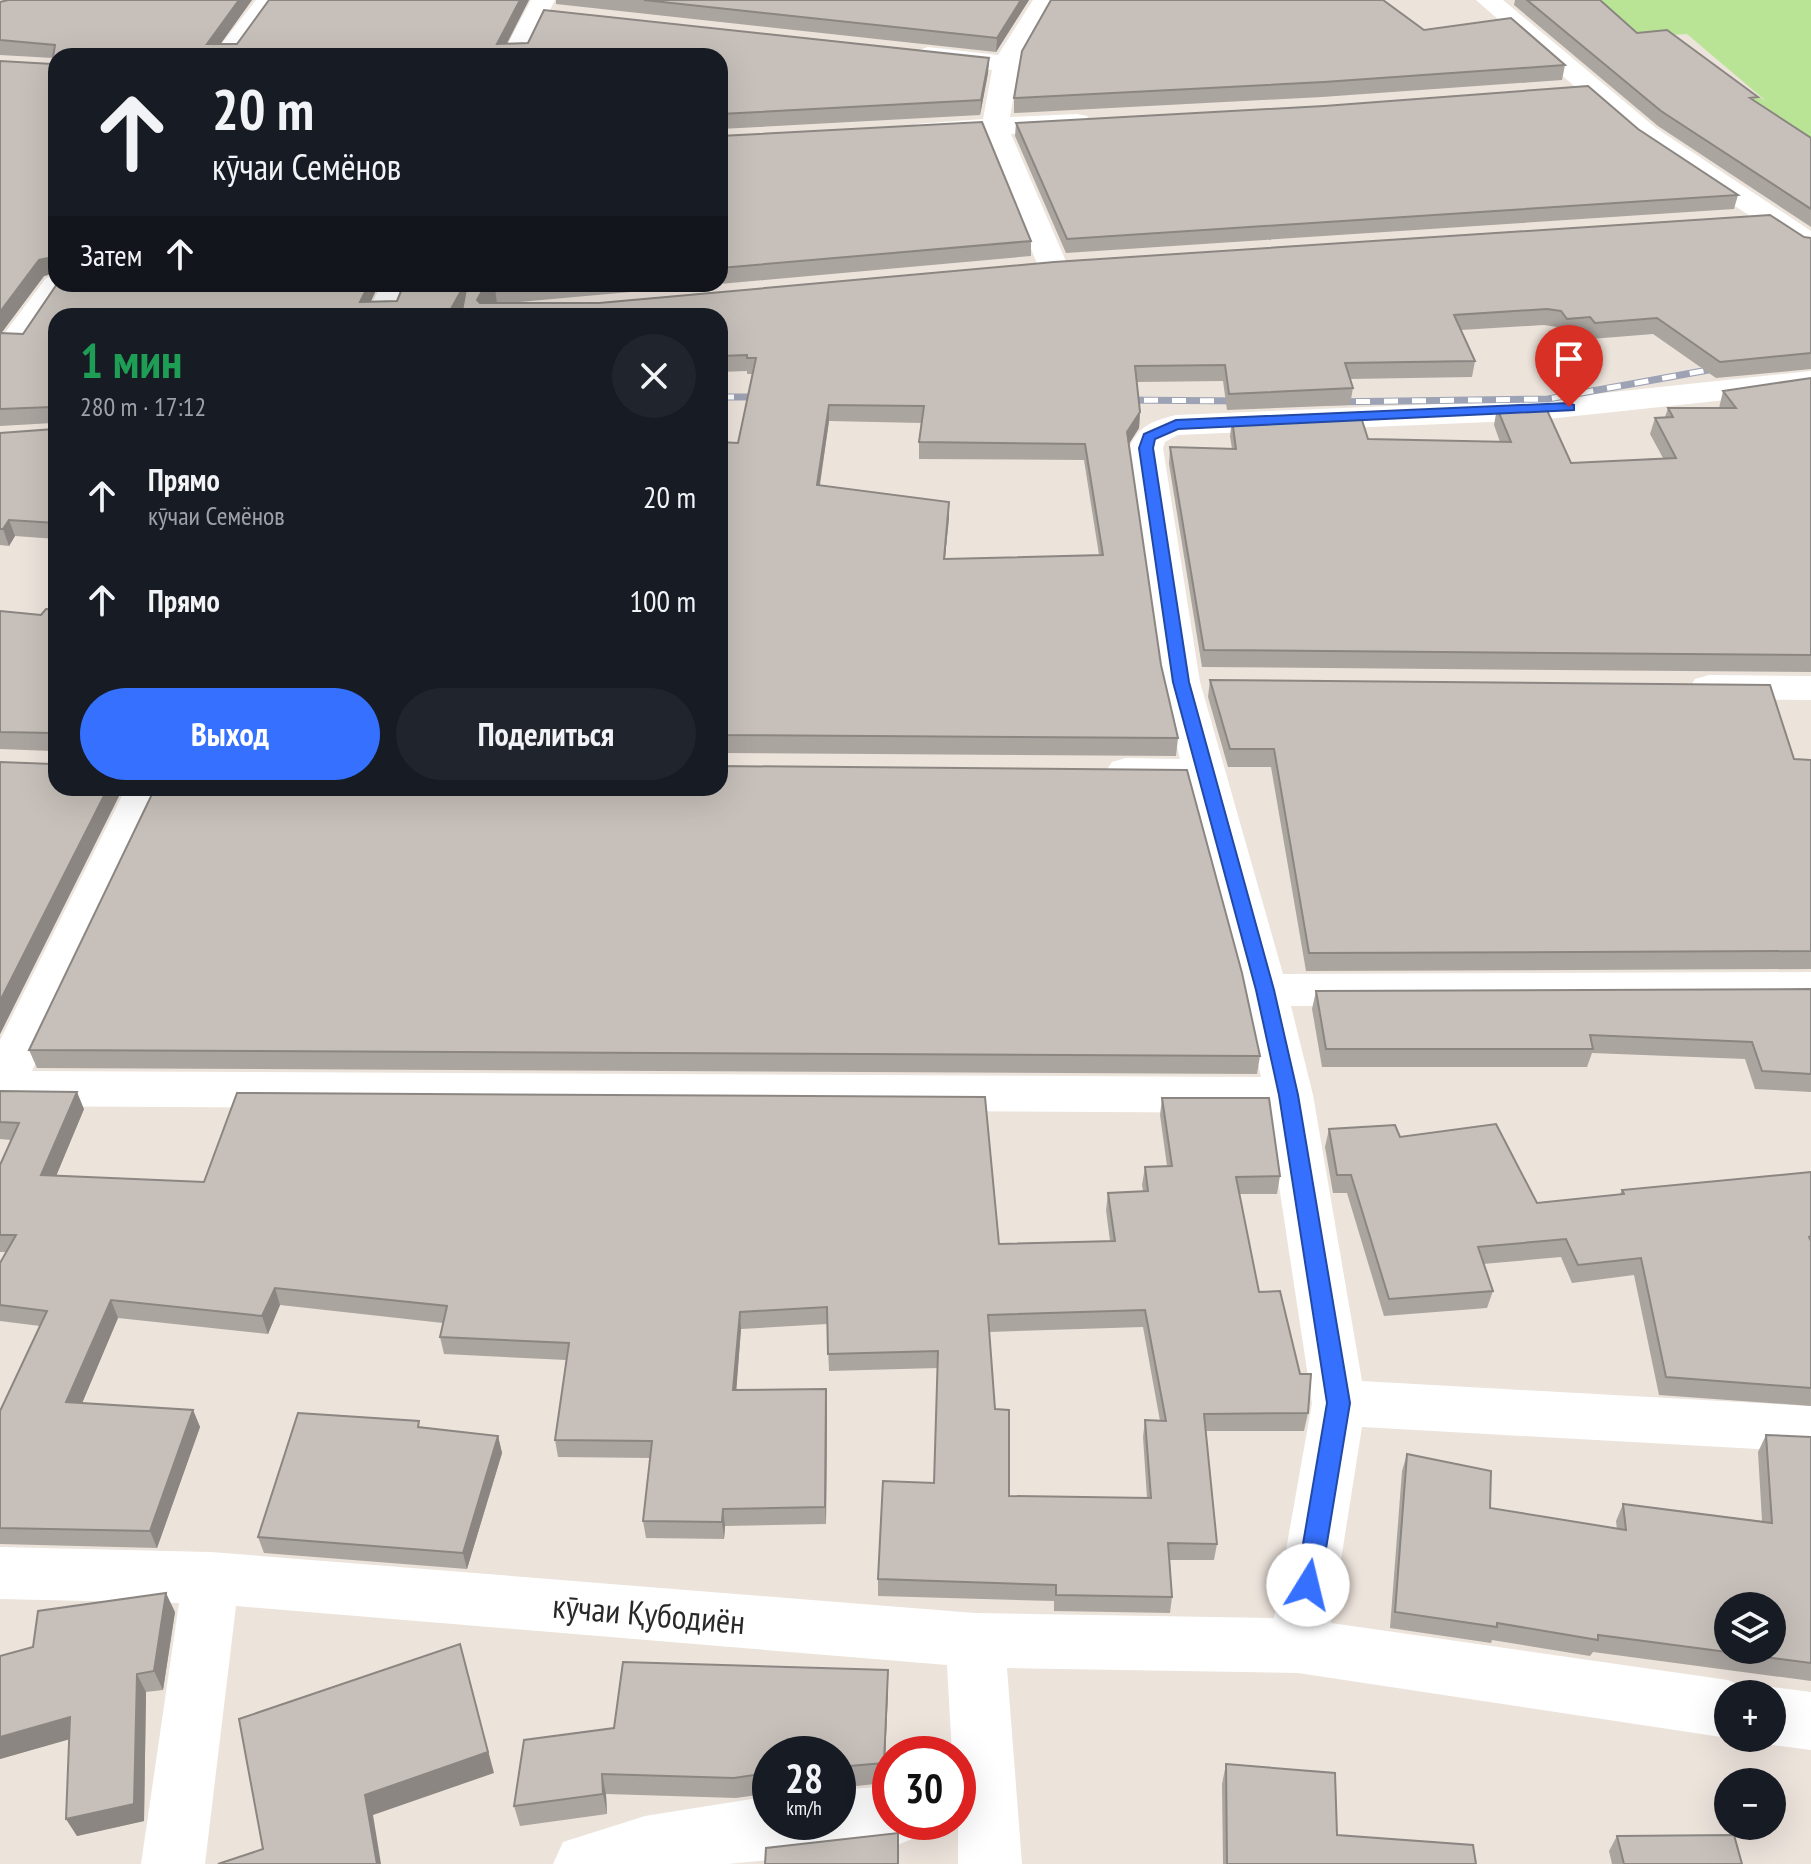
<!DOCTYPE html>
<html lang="ru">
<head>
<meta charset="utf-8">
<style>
	:root { --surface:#171b24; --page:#20242c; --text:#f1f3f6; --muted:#9ea1a6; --accent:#3571fe }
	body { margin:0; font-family:"PT Sans Narrow",sans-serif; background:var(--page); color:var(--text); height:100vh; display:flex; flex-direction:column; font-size:30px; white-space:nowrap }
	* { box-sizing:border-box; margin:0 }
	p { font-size:26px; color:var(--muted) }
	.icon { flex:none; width:44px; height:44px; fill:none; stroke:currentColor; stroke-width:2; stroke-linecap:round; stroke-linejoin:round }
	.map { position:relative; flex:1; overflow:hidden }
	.sheet { position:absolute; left:48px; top:308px; width:680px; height:488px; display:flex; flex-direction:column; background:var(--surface); border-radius:24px; box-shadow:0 8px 32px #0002 }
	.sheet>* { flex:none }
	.guide { position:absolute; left:48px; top:48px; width:680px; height:244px; border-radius:24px; box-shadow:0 8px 32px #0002; background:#171b24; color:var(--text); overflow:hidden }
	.tools { position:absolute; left:1714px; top:1592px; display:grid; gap:16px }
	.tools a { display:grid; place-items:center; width:72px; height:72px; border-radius:50%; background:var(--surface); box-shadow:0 8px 32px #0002; font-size:40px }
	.speed { position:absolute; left:752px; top:1736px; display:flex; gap:16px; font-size:40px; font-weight:700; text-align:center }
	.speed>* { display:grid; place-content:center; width:104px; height:104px; border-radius:50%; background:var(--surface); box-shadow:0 8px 32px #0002; line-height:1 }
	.speed small { font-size:20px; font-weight:400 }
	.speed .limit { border:12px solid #d22; background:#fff; color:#111 }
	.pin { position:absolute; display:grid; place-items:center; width:68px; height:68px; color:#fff; margin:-82px -34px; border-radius:50% 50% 50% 0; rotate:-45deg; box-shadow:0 0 8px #0007 }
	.pin .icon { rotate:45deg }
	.me { position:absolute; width:88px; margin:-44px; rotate:9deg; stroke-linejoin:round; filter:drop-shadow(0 0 6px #0008) }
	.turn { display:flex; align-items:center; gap:28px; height:168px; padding:0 32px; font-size:36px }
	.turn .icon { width:104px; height:104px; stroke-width:2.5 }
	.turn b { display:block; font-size:56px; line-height:68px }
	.then { display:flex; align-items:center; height:76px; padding:0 32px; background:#0003; gap:16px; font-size:30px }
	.round { display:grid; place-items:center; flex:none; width:84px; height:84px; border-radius:42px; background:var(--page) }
	.head { display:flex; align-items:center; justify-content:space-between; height:136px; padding:0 32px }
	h1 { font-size:48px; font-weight:600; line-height:60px; color:#1e9e55 }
	.button { display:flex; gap:16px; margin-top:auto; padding:16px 32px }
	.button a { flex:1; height:92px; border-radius:48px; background:var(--accent); color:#fff; font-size:32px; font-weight:600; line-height:92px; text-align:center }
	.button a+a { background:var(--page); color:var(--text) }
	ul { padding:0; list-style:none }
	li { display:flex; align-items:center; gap:24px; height:104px; padding:0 32px }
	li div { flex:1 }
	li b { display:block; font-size:30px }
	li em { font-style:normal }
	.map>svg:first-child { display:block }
	.green { fill:#b9e495 }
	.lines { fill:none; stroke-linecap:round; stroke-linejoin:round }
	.minor { fill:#fff; fill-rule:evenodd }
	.rail-casing { stroke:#9da3b4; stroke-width:7 }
	.rail { stroke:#fff; stroke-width:5; stroke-dasharray:14; stroke-linecap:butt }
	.wall { fill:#aba5a0; fill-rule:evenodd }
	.shaded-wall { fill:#8b8682 }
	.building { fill:#c7c0ba; stroke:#8b8682; stroke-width:2; fill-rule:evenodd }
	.route { fill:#3571fe; stroke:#2249a5; stroke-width:2 }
	.labels { text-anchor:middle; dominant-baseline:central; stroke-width:7; stroke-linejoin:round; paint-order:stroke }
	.near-street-label { font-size:34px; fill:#292929; stroke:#fff }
</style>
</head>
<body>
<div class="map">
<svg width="1811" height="1864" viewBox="0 0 1811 1864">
	<rect width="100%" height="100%" fill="#ece3db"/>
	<path class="green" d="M 1600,0 L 1811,0 L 1811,223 L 1733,81 L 1766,101 L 1687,34 L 1636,37 Z"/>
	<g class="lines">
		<path class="minor" d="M 256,0 L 281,0 L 238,56 L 212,56 Z
			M 531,0 L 555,0 L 527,56 L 501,56 Z
			M 1033,0 L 1057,0 L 1019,64 L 1010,117 L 1077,114 L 1087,116 L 1090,122 L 1087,128 L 1077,130 L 1011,134 L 1068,266 L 1064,272 L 1042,272 L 1038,266 L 985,135 L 916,136 L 912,130 L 916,124 L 983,119 L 992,70 L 919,60 L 915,55 L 919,50 L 928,47 L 998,55 Z
			M 1476,0 L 1503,0 L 1656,128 L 1811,231 L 1811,253 L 1801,250 L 1636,140 Z
			M 56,275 L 56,284 L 72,284 L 68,290 L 26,348 L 4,348 L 0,340 L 4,334 L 46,278 Z
			M 382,284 L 412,284 L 397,316 L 365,316 Z
			M 1811,371 L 1811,391 L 1538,420 L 1178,435 L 1165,442 L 1163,448 L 1200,682 L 1283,974 L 1811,972 L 1811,1004 L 1291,1006 L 1313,1095 L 1362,1381 L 1811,1406 L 1811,1452 L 1362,1427 L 1331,1623 L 1728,1680 L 1749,1689 L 1752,1694 L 1728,1694 L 1728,1738 L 1298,1673 L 1007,1668 L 1022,1864 L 958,1864 L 958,1754 L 952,1754 L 947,1665 L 236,1606 L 205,1864 L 141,1864 L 179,1603 L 0,1599 L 0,1547 L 211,1552 L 975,1613 L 1274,1618 L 1312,1403 L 1268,1113 L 0,1106 L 0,1040 L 126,788 L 166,788 L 32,1071 L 1261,1077 L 1242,990 L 1187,785 L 1126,784 L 1112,780 L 1106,771 L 1112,762 L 1126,758 L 1180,759 L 1162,682 L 1129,448 C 1139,425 1153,421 1176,415 L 1538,400 Z
			M 1709,675 L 1811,676 L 1811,700 L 1709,699 L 1695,695 L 1690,687 L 1695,679 Z
			M 1772,1687 L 1811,1692 L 1811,1750 L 1772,1745 L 1755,1738 L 1772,1738 L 1772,1694 L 1755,1694 Z
			M 890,1786 L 890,1822 L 919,1822 L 912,1839 L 890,1848 L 728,1864 L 553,1864 L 563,1842 L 645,1816 L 770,1796 L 770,1822 L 838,1822 L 838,1790 Z"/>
		<g class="rail-casing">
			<path id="rail" d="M 720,397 L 768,397
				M 1116,400 L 1248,401
				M 1328,402 L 1548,399 L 1725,367"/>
		</g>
		<use href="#rail" class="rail"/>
	</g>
	<path class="wall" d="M 8,0 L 252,0 L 220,44 L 237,44 L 269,0 L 529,0 L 507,44 L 528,43 L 544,10 L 989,58 L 988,73 L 980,115 L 720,129 L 720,56 L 56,56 L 56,273 L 44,276 L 1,333 L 23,334 L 57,284 L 379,284 L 370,302 L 397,301 L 404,284 L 720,284 L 720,136 L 982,122 L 1031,241 L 1031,256 L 508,303 L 599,303 L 1054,262 L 1770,215 L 1804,237 L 1811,238 L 1811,369 L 1716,378 L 1653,334 L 1591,339 L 1586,333 L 1564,335 L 1557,327 L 1544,325 L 1461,330 L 1475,361 L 1472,377 L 1350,379 L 1353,388 L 1350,405 L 1227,410 L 1223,381 L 1137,382 L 1140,412 L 1139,428 L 1129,444 L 1161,665 L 1178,738 L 1176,756 L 720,753 L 720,442 L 738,443 L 752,374 L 747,374 L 747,371 L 720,372 L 720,316 L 461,316 L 462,309 L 458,316 L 56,316 L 56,539 L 15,536 L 9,546 L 0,545 L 0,433 L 54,429 L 53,423 L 0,426 L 0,61 L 52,64 L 53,58 L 0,55 L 0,2 ZM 829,421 L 922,423 L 919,442 L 919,459 L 1084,460 L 1099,555 L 945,559 L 949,502 L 820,485 Z
		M 556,0 L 1029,0 L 996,52 L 556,4 Z
		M 1515,0 L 1600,0 L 1637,33 L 1756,102 L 1811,138 L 1811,227 L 1658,126 L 1514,5 Z
		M 1424,30 L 1565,65 L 1562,80 L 1322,97 L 1014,113 L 1014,98 Z
		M 1016,123 L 1638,129 L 1738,195 L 1734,209 L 1066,253 L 1015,136 Z
		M 1811,378 L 1811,672 L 1202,667 L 1169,464 L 1170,447 L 1232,449 L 1230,436 L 1232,419 L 1368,439 L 1500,442 L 1494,425 L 1497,408 L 1571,463 L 1663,458 L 1650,434 L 1655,418 L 1665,417 L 1668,408 L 1719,408 L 1723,391 Z
		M 46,609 L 56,788 L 123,788 L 0,1034 L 52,764 L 52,751 L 0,749 L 0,611 L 41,615 Z
		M 1210,680 L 1794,759 L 1811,760 L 1811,969 L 1306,971 L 1271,767 L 1228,767 L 1208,697 Z
		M 1811,989 L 1811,1092 L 1755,1089 L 1745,1059 L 1592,1053 L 1587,1067 L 1322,1067 L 1312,1009 L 1316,991 Z
		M 29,1050 L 1260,1056 L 1257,1074 L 37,1068 Z
		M 0,1091 L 84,1109 L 56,1176 L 999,1244 L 1110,1241 L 1106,1210 L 1108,1193 L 1143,1191 L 1142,1185 L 1145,1167 L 1167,1166 L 1160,1115 L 1162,1098 L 1280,1176 L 1277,1194 L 1239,1194 L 1259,1292 L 1308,1413 L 1304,1431 L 1206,1431 L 1217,1544 L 1214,1560 L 1170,1560 L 1172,1597 L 1170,1613 L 1054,1611 L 1054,1601 L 878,1596 L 878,1579 L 934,1483 L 938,1368 L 829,1371 L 827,1324 L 741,1329 L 736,1390 L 827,1406 L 826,1524 L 725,1526 L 724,1539 L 646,1538 L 643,1521 L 651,1458 L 558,1457 L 555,1440 L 566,1360 L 444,1354 L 440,1337 L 443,1323 L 280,1305 L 268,1334 L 118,1318 L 82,1403 L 193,1410 L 200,1427 L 157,1548 L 0,1544 L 0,1411 L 40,1326 L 0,1321 L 0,1263 L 6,1252 L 0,1252 L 0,1165 L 11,1140 L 0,1139 ZM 1143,1327 L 1160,1421 L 1145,1420 L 1143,1437 L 1147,1498 L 1009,1496 L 995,1409 L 989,1332 Z
		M 1329,1129 L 1400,1137 L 1537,1203 L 1620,1194 L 1622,1190 L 1811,1172 L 1811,1406 L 1659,1395 L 1634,1275 L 1572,1283 L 1561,1257 L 1483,1264 L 1493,1291 L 1487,1308 L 1384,1316 L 1347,1193 L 1333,1193 L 1325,1147 Z
		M 421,1427 L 498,1436 L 502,1453 L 467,1569 L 264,1553 L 258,1537 Z
		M 1766,1435 L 1811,1437 L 1811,1681 L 1593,1652 L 1590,1656 L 1492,1640 L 1491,1643 L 1390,1628 L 1402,1471 L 1407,1454 L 1490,1508 L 1617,1529 L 1616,1521 L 1623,1504 L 1762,1521 L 1758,1452 Z
		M 175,1612 L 163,1690 L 146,1692 L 144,1821 L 77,1836 L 66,1819 L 69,1739 L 0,1759 L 0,1656 Z
		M 888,1690 L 884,1783 L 838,1788 L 838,1754 L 770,1754 L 770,1793 L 736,1798 L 606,1794 L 607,1814 L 520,1826 L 514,1806 L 524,1740 Z
		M 1226,1764 L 1337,1835 L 1476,1864 L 1223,1864 L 1222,1784 Z
		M 1617,1836 L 1742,1864 L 1612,1864 L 1609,1851 Z"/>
	<path class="shaded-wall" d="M 239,0 L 252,0 L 212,56 L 207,44 Z
		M 520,0 L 529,0 L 500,56 L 497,44 Z
		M 1021,0 L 1029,0 L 996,52 L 997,38 Z
		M 989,58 L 988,73 L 980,115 L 981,100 Z
		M 53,257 L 56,273 L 44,276 L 0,335 L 0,312 L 39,260 Z
		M 369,284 L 379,284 L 364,316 L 360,302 Z
		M 465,284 L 469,284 L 471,294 L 458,316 L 447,316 Z
		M 495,288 L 497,304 L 479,316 L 477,300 L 482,291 Z
		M 829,405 L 829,421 L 817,502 L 817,485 Z
		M 1140,412 L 1139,428 L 1126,448 L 1127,432 Z
		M 949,502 L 949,519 L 943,576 L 944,559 Z
		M 9,520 L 15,536 L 9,546 L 3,529 Z
		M 108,788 L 123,788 L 0,1034 L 0,1001 Z
		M 77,1092 L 84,1109 L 49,1193 L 41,1175 Z
		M 275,1288 L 280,1305 L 268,1334 L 262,1316 Z
		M 111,1300 L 118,1318 L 75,1420 L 66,1402 Z
		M 740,1312 L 741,1329 L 735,1407 L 733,1390 Z
		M 826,1389 L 827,1406 L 826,1524 L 825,1507 Z
		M 193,1410 L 200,1427 L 157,1548 L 150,1531 Z
		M 498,1436 L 502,1453 L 467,1569 L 463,1553 Z
		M 723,1509 L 725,1526 L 724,1539 L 722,1522 Z
		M 166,1593 L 175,1612 L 163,1690 L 154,1671 Z
		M 460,1644 L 494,1773 L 373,1815 L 381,1864 L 377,1864 L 365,1795 Z
		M 888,1670 L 888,1690 L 884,1783 L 884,1763 Z
		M 137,1674 L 146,1692 L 144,1821 L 77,1836 L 66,1819 Z
		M 70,1717 L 81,1736 L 0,1759 L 0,1737 Z
		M 602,1774 L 606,1794 L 607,1814 L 603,1794 Z"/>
	<path class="building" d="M 8,0 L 239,0 L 207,44 L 237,44 L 269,0 L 520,0 L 497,44 L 528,43 L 544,10 L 989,58 L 981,100 L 720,114 L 720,56 L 56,56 L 56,265 L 54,265 L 53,257 L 39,260 L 0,312 L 0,61 L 52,64 L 55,45 L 0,40 L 0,2 Z
		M 644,0 L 1021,0 L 997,38 Z
		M 1051,0 L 1383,0 L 1424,30 L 1511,18 L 1565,65 L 1324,82 L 1014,98 L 1022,51 Z
		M 1527,0 L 1600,0 L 1637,33 L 1667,30 L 1758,97 L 1750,98 L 1811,138 L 1811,209 L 1661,111 Z
		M 1588,86 L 1638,129 L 1738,195 L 1067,239 L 1016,123 L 1324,106 Z
		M 982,122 L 1031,241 L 720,268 L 720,136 Z
		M 1770,215 L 1804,237 L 1811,238 L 1811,353 L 1720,362 L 1657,318 L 1595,323 L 1590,317 L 1567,319 L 1561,311 L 1547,309 L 1454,315 L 1475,361 L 1345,363 L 1353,388 L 1229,394 L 1225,365 L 1135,366 L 1140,412 L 1127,432 L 1161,665 L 1178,738 L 720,735 L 720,442 L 738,443 L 756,358 L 747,358 L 747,355 L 720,356 L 720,316 L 461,316 L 467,284 L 543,284 L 495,288 L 482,291 L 477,300 L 480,303 L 599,303 L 1054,262 ZM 829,405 L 924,406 L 919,442 L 1085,444 L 1103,555 L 944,559 L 949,502 L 817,485 Z
		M 57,284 L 369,284 L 360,302 L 397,301 L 404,284 L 465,284 L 447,316 L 56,316 L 56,523 L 9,520 L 3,529 L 0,529 L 0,433 L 54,429 L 51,407 L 0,409 L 0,333 L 23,334 Z
		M 1811,378 L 1811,655 L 1204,650 L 1170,447 L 1236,449 L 1232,419 L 1360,414 L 1368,439 L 1511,442 L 1497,408 L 1546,408 L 1571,463 L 1676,458 L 1655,418 L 1673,417 L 1668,408 L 1736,408 L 1723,391 Z
		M 46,609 L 56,610 L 56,788 L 108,788 L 0,1001 L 0,762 L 52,764 L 52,733 L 0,732 L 0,611 L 41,615 Z
		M 1210,680 L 1770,685 L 1794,759 L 1811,760 L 1811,951 L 1309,953 L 1274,749 L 1230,749 Z
		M 720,766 L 1187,770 L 1242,973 L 1260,1056 L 29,1050 L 155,788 L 720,788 Z
		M 1811,989 L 1811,1074 L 1762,1071 L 1752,1042 L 1590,1035 L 1593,1049 L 1326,1049 L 1316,991 Z
		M 0,1091 L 77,1092 L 41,1175 L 204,1182 L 237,1093 L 985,1097 L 999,1244 L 1115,1241 L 1108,1193 L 1148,1191 L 1145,1167 L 1172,1166 L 1162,1098 L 1269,1098 L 1280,1176 L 1236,1177 L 1259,1292 L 1280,1291 L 1300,1374 L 1311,1374 L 1308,1413 L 1204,1414 L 1217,1544 L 1168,1543 L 1172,1597 L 1056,1595 L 1056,1585 L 878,1579 L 883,1481 L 934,1483 L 938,1351 L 828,1354 L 827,1307 L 740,1312 L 733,1390 L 826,1389 L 825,1507 L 723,1509 L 722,1522 L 643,1521 L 652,1441 L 555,1440 L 569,1343 L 440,1337 L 447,1306 L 275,1288 L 262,1316 L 111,1300 L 66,1402 L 193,1410 L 150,1531 L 0,1528 L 0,1411 L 47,1311 L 0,1305 L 0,1263 L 16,1235 L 0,1235 L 0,1165 L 19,1123 L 0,1122 ZM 1145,1310 L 1166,1421 L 1145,1420 L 1151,1498 L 1009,1496 L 1009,1410 L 995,1409 L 988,1315 Z
		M 1496,1124 L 1537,1203 L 1624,1194 L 1622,1190 L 1811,1172 L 1811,1236 L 1809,1237 L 1811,1241 L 1811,1388 L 1666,1377 L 1641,1258 L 1578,1265 L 1566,1239 L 1478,1247 L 1493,1291 L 1389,1299 L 1351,1175 L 1337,1175 L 1329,1129 L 1395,1125 L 1400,1137 Z
		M 298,1413 L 419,1421 L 418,1427 L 498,1436 L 463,1553 L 258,1537 Z
		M 1766,1435 L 1811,1437 L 1811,1663 L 1598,1635 L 1598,1640 L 1497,1623 L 1497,1627 L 1395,1612 L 1407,1454 L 1491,1471 L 1490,1508 L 1626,1530 L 1623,1504 L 1772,1523 ZM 1728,1606 L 1772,1606 L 1772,1650 L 1728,1650 Z
		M 166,1593 L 154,1671 L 137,1674 L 134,1804 L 66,1819 L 70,1717 L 0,1737 L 0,1656 L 33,1647 L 38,1611 Z
		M 460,1644 L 488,1752 L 365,1795 L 377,1864 L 218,1864 L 263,1849 L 239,1719 Z
		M 623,1662 L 888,1670 L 884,1763 L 838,1767 L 838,1754 L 770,1754 L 770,1775 L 768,1773 L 734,1778 L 602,1774 L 603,1794 L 514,1806 L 524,1740 L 614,1728 Z
		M 1226,1764 L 1335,1773 L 1337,1835 L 1473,1845 L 1476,1864 L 1227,1864 Z
		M 898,1833 L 898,1864 L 765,1864 L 766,1848 Z
		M 1734,1835 L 1742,1864 L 1624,1864 L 1617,1836 Z"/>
	<path class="route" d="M 1569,403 L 1574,405 L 1574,410 L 1178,429 L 1155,439 L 1153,448 L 1189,682 L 1274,990 L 1298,1095 L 1350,1403 L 1320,1585 L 1317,1593 L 1308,1596 L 1300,1593 L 1296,1585 L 1327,1403 L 1279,1095 L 1256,990 L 1173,682 L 1139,448 L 1144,434 L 1176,420 Z"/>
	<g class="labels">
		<g class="near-street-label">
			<text transform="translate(649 1613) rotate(5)">кӯчаи Қубодиён</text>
		</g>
	</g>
</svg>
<div class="tools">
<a><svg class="icon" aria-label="layers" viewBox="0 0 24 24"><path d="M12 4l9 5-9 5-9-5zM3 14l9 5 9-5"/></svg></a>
<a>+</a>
<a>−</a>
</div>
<div class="speed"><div>28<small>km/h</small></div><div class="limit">30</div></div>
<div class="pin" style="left:1569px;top:407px;background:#d93025"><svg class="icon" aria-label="arrive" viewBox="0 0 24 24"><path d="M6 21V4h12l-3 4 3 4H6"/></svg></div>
<svg class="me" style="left:1308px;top:1585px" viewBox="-20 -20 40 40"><circle r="19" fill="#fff"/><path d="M0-13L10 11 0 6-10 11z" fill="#3571fe"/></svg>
<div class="guide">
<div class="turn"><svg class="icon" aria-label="ahead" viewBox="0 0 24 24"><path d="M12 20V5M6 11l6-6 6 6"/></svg><div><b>20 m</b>кӯчаи Семёнов</div></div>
<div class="then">Затем<svg class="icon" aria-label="ahead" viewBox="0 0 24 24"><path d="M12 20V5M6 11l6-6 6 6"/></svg></div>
</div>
<section class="sheet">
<div class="head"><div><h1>1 мин</h1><p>280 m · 17:12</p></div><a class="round"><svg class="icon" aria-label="close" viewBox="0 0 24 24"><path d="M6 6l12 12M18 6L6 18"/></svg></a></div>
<ul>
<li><svg class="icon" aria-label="ahead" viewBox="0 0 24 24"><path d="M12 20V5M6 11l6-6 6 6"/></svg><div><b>Прямо</b><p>кӯчаи Семёнов</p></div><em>20 m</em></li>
<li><svg class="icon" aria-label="ahead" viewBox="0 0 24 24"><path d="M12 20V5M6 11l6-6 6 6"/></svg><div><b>Прямо</b></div><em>100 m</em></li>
</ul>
<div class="button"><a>Выход</a><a>Поделиться</a></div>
</section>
</div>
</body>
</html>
